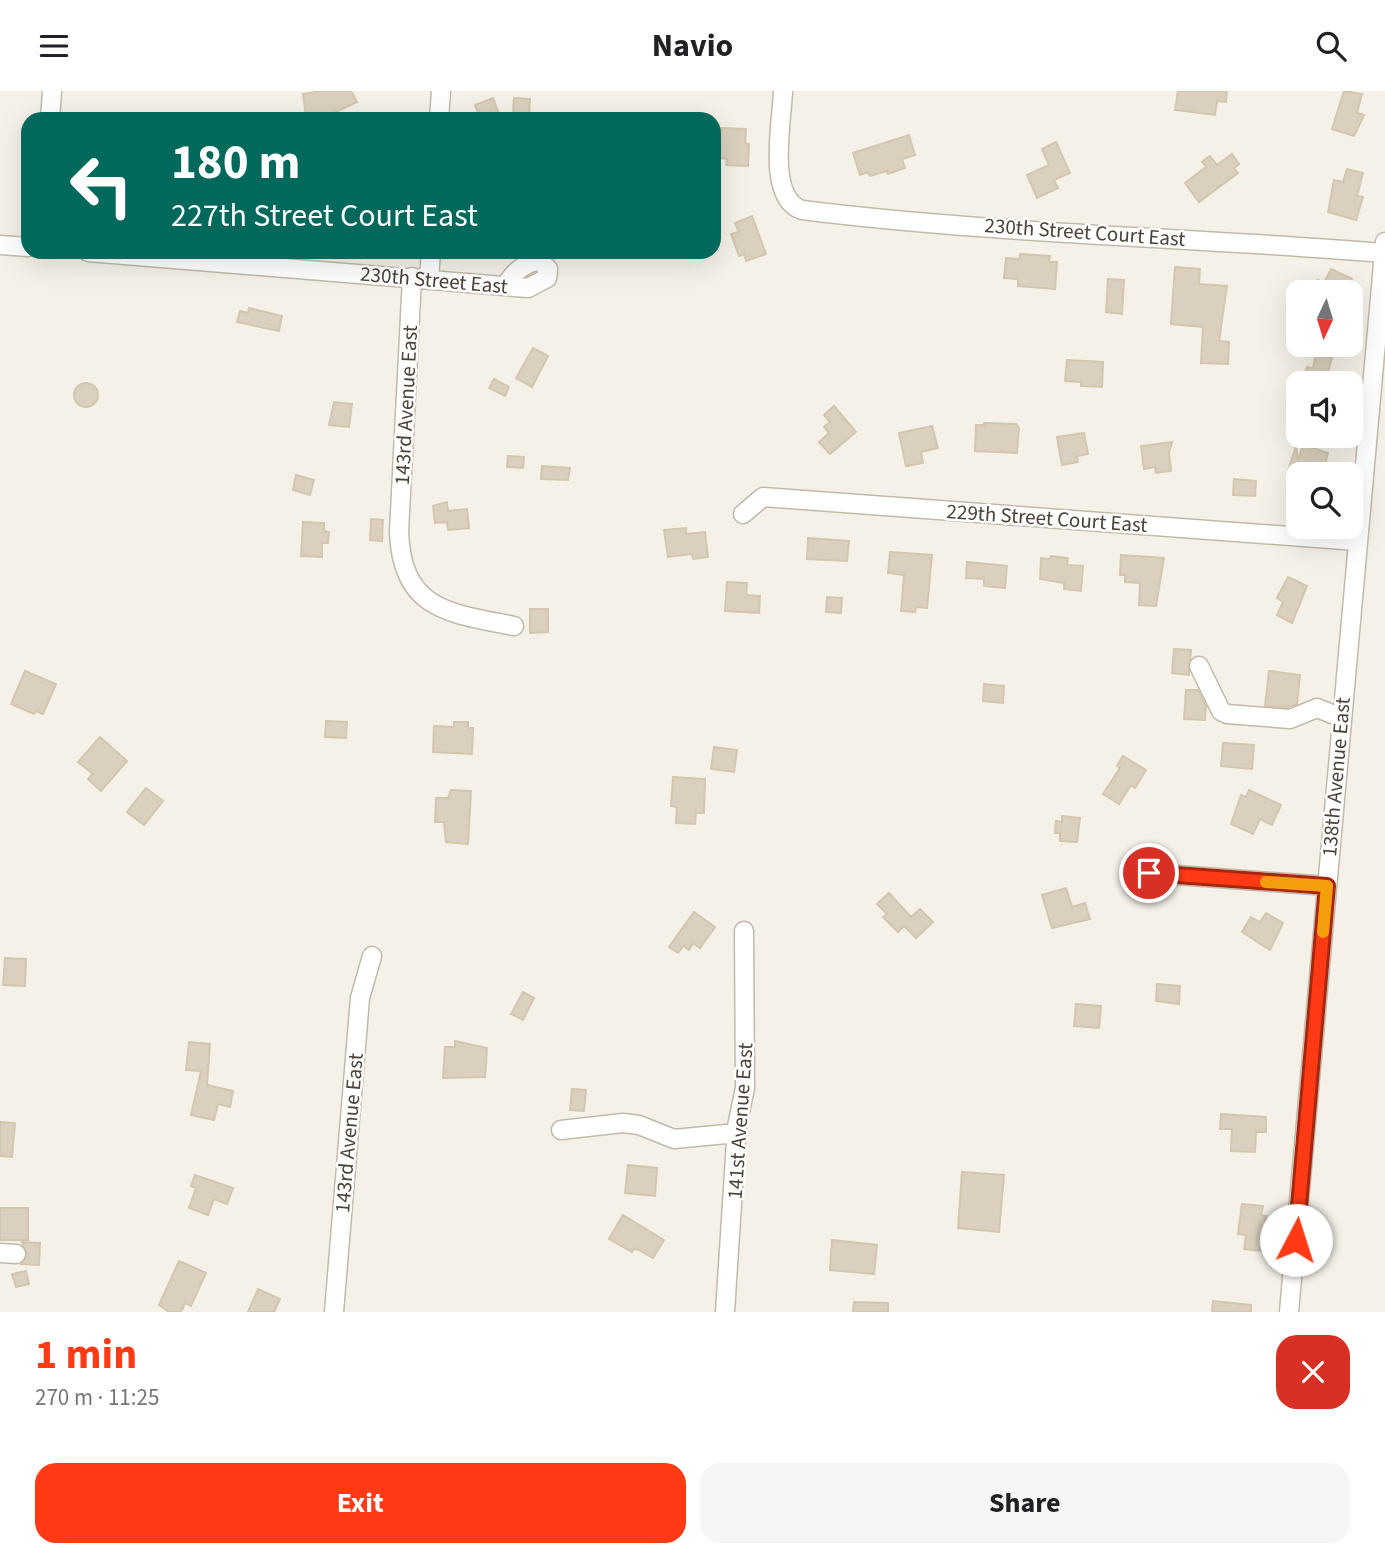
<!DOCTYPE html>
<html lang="en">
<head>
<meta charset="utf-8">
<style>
	:root { --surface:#fff; --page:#f6f6f6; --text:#202124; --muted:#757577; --accent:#ff3a15 }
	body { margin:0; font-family:"Source Sans 3",sans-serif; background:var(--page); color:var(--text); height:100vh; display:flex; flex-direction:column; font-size:26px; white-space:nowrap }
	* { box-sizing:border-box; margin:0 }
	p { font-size:23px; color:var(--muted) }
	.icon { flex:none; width:38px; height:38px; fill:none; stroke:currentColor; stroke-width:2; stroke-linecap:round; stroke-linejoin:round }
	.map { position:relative; height:1221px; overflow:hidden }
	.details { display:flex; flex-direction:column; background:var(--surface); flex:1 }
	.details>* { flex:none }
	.top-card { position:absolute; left:21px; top:21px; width:700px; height:147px; border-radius:21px; box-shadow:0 7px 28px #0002; background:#00695c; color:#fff; overflow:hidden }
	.needle { width:46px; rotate:184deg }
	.fabs { position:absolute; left:1286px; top:189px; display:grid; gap:14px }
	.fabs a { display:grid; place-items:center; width:77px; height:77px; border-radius:14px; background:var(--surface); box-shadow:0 7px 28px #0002; font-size:35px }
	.pin { position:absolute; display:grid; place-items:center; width:60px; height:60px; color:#fff; margin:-30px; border:4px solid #fff; border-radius:50%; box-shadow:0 2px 7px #0007 }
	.me { position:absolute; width:77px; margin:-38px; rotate:5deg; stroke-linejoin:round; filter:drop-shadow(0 0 5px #0008) }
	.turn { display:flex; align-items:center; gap:24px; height:147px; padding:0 35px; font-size:32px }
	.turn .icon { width:91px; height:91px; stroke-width:2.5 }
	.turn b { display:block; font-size:49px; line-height:60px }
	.round { display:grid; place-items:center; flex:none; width:74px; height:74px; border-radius:21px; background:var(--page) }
	.summary { display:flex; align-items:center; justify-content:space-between; height:119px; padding:0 35px }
	h1 { font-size:42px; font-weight:700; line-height:52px; color:var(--accent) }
	.button { display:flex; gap:14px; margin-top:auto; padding:14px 35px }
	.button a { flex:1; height:80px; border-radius:21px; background:var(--accent); color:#fff; font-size:28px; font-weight:700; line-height:80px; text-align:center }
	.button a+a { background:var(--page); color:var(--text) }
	header { display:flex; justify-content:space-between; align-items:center; height:91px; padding:0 35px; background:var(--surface); font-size:32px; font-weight:700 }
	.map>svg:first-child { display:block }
	.building { fill:#dbd0bf; stroke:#d4c6ae; stroke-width:2 }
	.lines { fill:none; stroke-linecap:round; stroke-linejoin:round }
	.minor-casing { stroke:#c2baa9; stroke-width:21 }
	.minor { stroke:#fff; stroke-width:18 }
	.route-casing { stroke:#a6260e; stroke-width:18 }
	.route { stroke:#ff3a15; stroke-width:12 }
	.slow { stroke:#f59e0b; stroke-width:12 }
	.labels { text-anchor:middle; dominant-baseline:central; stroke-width:5; stroke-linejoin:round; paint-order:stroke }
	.street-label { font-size:21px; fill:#4a4236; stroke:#fff }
</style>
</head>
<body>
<header><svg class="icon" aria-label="menu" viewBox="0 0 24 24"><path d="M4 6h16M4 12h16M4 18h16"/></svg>Navio<svg class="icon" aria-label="search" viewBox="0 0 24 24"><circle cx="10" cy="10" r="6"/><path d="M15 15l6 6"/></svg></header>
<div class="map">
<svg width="1385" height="1221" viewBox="0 0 1385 1221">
	<rect width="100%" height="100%" fill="#f5f1e8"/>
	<path class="building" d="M 322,0 L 351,0 L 357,11 L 336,21 L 306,25 L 303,3 Z
		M 1178,0 L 1227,0 L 1226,11 L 1217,10 L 1215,24 L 1175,19 Z
		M 1344,0 L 1362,3 L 1357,22 L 1364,24 L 1354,45 L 1332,38 Z
		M 493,7 L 499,23 L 481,28 L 475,14 Z
		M 514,7 L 530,8 L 529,24 L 513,22 Z
		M 721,37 L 746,38 L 745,52 L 749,53 L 748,75 L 726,74 L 727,68 L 720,67 Z
		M 909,44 L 915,64 L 902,68 L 905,77 L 888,83 L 887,80 L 870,85 L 868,81 L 860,84 L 853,62 Z
		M 1056,51 L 1070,82 L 1054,89 L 1058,97 L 1037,107 L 1027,84 L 1049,74 L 1042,58 Z
		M 1232,63 L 1239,73 L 1234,77 L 1238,82 L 1199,111 L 1185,92 L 1206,76 L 1202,71 L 1210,65 L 1217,74 Z
		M 1347,78 L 1363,82 L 1357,105 L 1363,106 L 1356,129 L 1328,121 L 1334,89 L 1343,91 Z
		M 752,125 L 766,163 L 746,170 L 744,163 L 739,165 L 731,143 L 739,141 L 735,132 Z
		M 1020,163 L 1050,165 L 1049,171 L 1057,171 L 1055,198 L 1018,195 L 1018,188 L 1004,187 L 1006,167 L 1020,168 Z
		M 1175,176 L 1200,178 L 1199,193 L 1227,195 L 1219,250 L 1229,251 L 1228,273 L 1201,272 L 1203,236 L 1171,233 Z
		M 1331,178 L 1352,188 L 1345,201 L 1312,201 L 1318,189 L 1324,192 Z
		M 1108,188 L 1124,189 L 1122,223 L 1106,221 Z
		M 249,217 L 282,225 L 279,240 L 237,231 L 240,220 L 248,222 Z
		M 533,257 L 548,265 L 532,296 L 516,287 Z
		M 1316,263 L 1332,267 L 1325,292 L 1302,292 L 1307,276 L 1313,277 Z
		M 1067,269 L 1103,271 L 1102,296 L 1081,295 L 1081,291 L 1065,290 Z
		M 494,288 L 509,296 L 505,305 L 489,297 Z
		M74 304a12 12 0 1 1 24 0a12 12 0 1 1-24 0Z
		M 334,311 L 352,313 L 349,336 L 329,334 Z
		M 834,315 L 856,341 L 830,363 L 819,351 L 829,342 L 824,336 L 830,331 L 824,324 Z
		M 984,332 L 1016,333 L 1019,337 L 1017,362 L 975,360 L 976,334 L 984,334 Z
		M 932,335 L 938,357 L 921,361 L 923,372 L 906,375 L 899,342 Z
		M 1084,342 L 1088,363 L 1077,365 L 1078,371 L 1062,374 L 1057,346 Z
		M 1172,351 L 1169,362 L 1171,380 L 1156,382 L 1155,376 L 1144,378 L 1141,355 Z
		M 1303,354 L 1328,362 L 1323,383 L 1298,383 L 1298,387 L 1287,383 L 1296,355 L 1298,369 Z
		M 508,365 L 524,366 L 523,377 L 507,376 Z
		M 542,375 L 570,377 L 568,389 L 541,388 Z
		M 296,384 L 314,389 L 310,404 L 293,399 Z
		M 1234,388 L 1256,390 L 1255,405 L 1233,404 Z
		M 447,411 L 448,420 L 467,418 L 469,437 L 448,439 L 447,431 L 435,432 L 433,415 Z
		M 371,428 L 383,429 L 382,450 L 370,449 Z
		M 303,431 L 324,432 L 324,440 L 329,441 L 328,452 L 322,452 L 322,466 L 301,465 Z
		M 686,437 L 686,443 L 705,441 L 708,466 L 693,468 L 692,463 L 668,466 L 664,439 Z
		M 808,447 L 849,450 L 847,470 L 807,468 Z
		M 890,461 L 932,464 L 927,517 L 916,516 L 915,521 L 901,520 L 904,484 L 888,482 Z
		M 1121,464 L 1164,467 L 1156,515 L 1139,514 L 1140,492 L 1125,491 L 1125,484 L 1120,484 Z
		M 1051,465 L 1068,467 L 1067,474 L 1083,475 L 1081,500 L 1064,498 L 1064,492 L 1040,488 L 1041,467 L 1050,468 Z
		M 967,471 L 1007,475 L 1005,497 L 984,495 L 984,488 L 966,487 Z
		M 1288,486 L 1307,495 L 1292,532 L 1277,524 L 1283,511 L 1277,507 Z
		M 727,491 L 747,492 L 746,504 L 760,505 L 759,522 L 725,520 Z
		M 827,506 L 842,507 L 841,522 L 826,521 Z
		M 530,518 L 548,518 L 548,541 L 530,542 Z
		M 1174,558 L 1191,559 L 1189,584 L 1172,582 Z
		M 25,580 L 56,593 L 43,623 L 36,620 L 34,623 L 11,613 Z
		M 1269,580 L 1300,584 L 1297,613 L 1288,616 L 1265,615 Z
		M 984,593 L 1004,595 L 1003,612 L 983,610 Z
		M 1186,599 L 1198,599 L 1206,615 L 1205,629 L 1184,628 Z
		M 326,630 L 347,631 L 346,647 L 325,646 Z
		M 454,631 L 468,631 L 468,637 L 473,637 L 472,663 L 433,661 L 434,635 L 454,636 Z
		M 100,646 L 127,670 L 101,700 L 88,688 L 93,683 L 78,671 Z
		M 1223,652 L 1254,654 L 1252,678 L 1221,675 Z
		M 714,656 L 737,659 L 734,681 L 711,678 Z
		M 1123,665 L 1146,679 L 1135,697 L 1131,694 L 1119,713 L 1103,703 L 1120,677 L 1117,675 Z
		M 673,686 L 705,688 L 704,722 L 696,722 L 695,733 L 676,732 L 677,716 L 671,715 Z
		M 146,697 L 163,710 L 144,734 L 127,721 Z
		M 451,699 L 471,700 L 468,753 L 446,751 L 444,731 L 435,731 L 436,707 L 448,707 Z
		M 1249,699 L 1281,714 L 1272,734 L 1260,728 L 1253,743 L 1231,733 L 1241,704 L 1246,706 Z
		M 1062,725 L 1080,727 L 1077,751 L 1060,750 L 1060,742 L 1055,742 L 1056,730 L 1062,731 Z
		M 1066,797 L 1072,816 L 1085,812 L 1090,828 L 1052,837 L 1042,804 Z
		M 889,802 L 911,826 L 920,818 L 933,831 L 916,847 L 904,835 L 898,841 L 883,826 L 887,823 L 877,813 Z
		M 694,821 L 715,836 L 700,857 L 693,852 L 689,859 L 683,855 L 678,862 L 669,856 Z
		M 1266,822 L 1283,832 L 1270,859 L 1242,841 L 1251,826 L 1260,831 Z
		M 5,867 L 26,868 L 25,895 L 3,894 Z
		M 1157,893 L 1180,895 L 1179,913 L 1156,910 Z
		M 523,901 L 534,907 L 523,929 L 511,923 Z
		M 1076,913 L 1101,915 L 1099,937 L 1074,935 Z
		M 455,950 L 487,957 L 485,986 L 443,987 L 445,956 L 455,956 Z
		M 189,951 L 210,953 L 207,994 L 233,1000 L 230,1016 L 218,1013 L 214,1029 L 191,1024 L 201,980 L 186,979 Z
		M 572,998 L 586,999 L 584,1020 L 570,1019 Z
		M 1221,1023 L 1266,1026 L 1266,1041 L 1256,1041 L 1255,1061 L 1231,1060 L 1232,1038 L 1220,1038 Z
		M 0,1031 L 15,1032 L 12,1066 L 0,1065 Z
		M 628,1074 L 657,1077 L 655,1105 L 625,1102 Z
		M 962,1081 L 1004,1084 L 999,1141 L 958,1137 Z
		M 195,1084 L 233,1097 L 227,1113 L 214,1108 L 208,1124 L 189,1117 L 196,1097 L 191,1095 Z
		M 1242,1113 L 1263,1115 L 1261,1124 L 1266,1125 L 1262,1160 L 1244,1158 L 1246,1144 L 1238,1143 Z
		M 0,1117 L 28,1117 L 28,1149 L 0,1149 Z
		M 623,1124 L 664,1149 L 653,1167 L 635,1157 L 632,1161 L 609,1148 Z
		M 832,1149 L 877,1154 L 874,1183 L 830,1179 Z
		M 22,1151 L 40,1152 L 39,1174 L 21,1173 L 27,1163 Z
		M 179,1170 L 206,1182 L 191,1215 L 185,1212 L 181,1221 L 169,1221 L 159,1214 Z
		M 26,1180 L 29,1193 L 16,1196 L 12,1183 Z
		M 258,1198 L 280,1208 L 274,1221 L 248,1221 Z
		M 1213,1210 L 1251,1214 L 1251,1221 L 1212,1221 Z
		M 854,1211 L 888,1212 L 888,1221 L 853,1221 Z"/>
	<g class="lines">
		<g class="minor-casing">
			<path id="minor" d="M 783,0 C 782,31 766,107 802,119 C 995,143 1190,146 1384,162
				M 50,28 L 52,0
				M 439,28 L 441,0
				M 0,154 L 28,156
				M 88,161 L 528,197 L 547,187 L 548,178 L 539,169 C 523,173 514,181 505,195
				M 412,186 L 399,441 C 402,520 450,522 514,535
				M 429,187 L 431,161
				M 743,423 L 763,406 L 1357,450
				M 1199,575 L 1221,620 L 1227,623 L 1290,628 L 1317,617 L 1342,627
				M 1149,782 L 1327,795
				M 561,1039 L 623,1032 L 639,1034 L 674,1048 L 737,1042
				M 0,1162 L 16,1163
				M 334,1221 L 360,907 L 372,865
				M 725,1221 L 737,1035 L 745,997 L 744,840
				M 1289,1221 L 1385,151"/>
		</g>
		<use href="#minor" class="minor"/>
	</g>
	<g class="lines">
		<g class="route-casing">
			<path id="route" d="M 1149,782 L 1327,795 L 1296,1149"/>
		</g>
		<use href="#route" class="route"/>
		<path class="slow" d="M 1266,791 L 1327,795 L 1323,841"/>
	</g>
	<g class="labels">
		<g class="street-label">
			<text transform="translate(1085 141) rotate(4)">230th Street Court East</text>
			<text transform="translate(434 189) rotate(5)">230th Street East</text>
			<text transform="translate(406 314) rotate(-87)">143rd Avenue East</text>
			<text transform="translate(1047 427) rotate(4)">229th Street Court East</text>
			<text transform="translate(1336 686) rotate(-85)">138th Avenue East</text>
			<text transform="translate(740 1030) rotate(-86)">141st Avenue East</text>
			<text transform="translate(349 1042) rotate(-85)">143rd Avenue East</text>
		</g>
	</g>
</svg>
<div class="fabs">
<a><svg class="needle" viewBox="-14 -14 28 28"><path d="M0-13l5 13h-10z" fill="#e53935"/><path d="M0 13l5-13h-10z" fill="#757577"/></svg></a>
<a><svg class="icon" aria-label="sound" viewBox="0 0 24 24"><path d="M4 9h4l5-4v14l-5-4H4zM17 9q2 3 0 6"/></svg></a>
<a><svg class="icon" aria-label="search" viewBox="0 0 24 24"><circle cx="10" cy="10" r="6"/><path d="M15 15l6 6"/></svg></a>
</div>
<div class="pin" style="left:1149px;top:782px;background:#d93025"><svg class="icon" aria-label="arrive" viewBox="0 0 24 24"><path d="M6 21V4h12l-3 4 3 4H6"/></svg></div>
<svg class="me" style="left:1296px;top:1149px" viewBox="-20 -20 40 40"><circle r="19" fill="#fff"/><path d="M0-13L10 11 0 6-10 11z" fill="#ff3a15"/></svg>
<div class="top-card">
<div class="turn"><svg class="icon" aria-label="left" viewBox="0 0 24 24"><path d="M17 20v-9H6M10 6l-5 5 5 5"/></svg><div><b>180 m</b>227th Street Court East</div></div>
</div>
</div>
<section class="details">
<div class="summary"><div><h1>1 min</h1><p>270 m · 11:25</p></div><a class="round" style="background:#d93025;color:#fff"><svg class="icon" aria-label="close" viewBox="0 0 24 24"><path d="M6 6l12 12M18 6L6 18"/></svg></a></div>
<div class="button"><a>Exit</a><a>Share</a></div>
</section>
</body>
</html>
